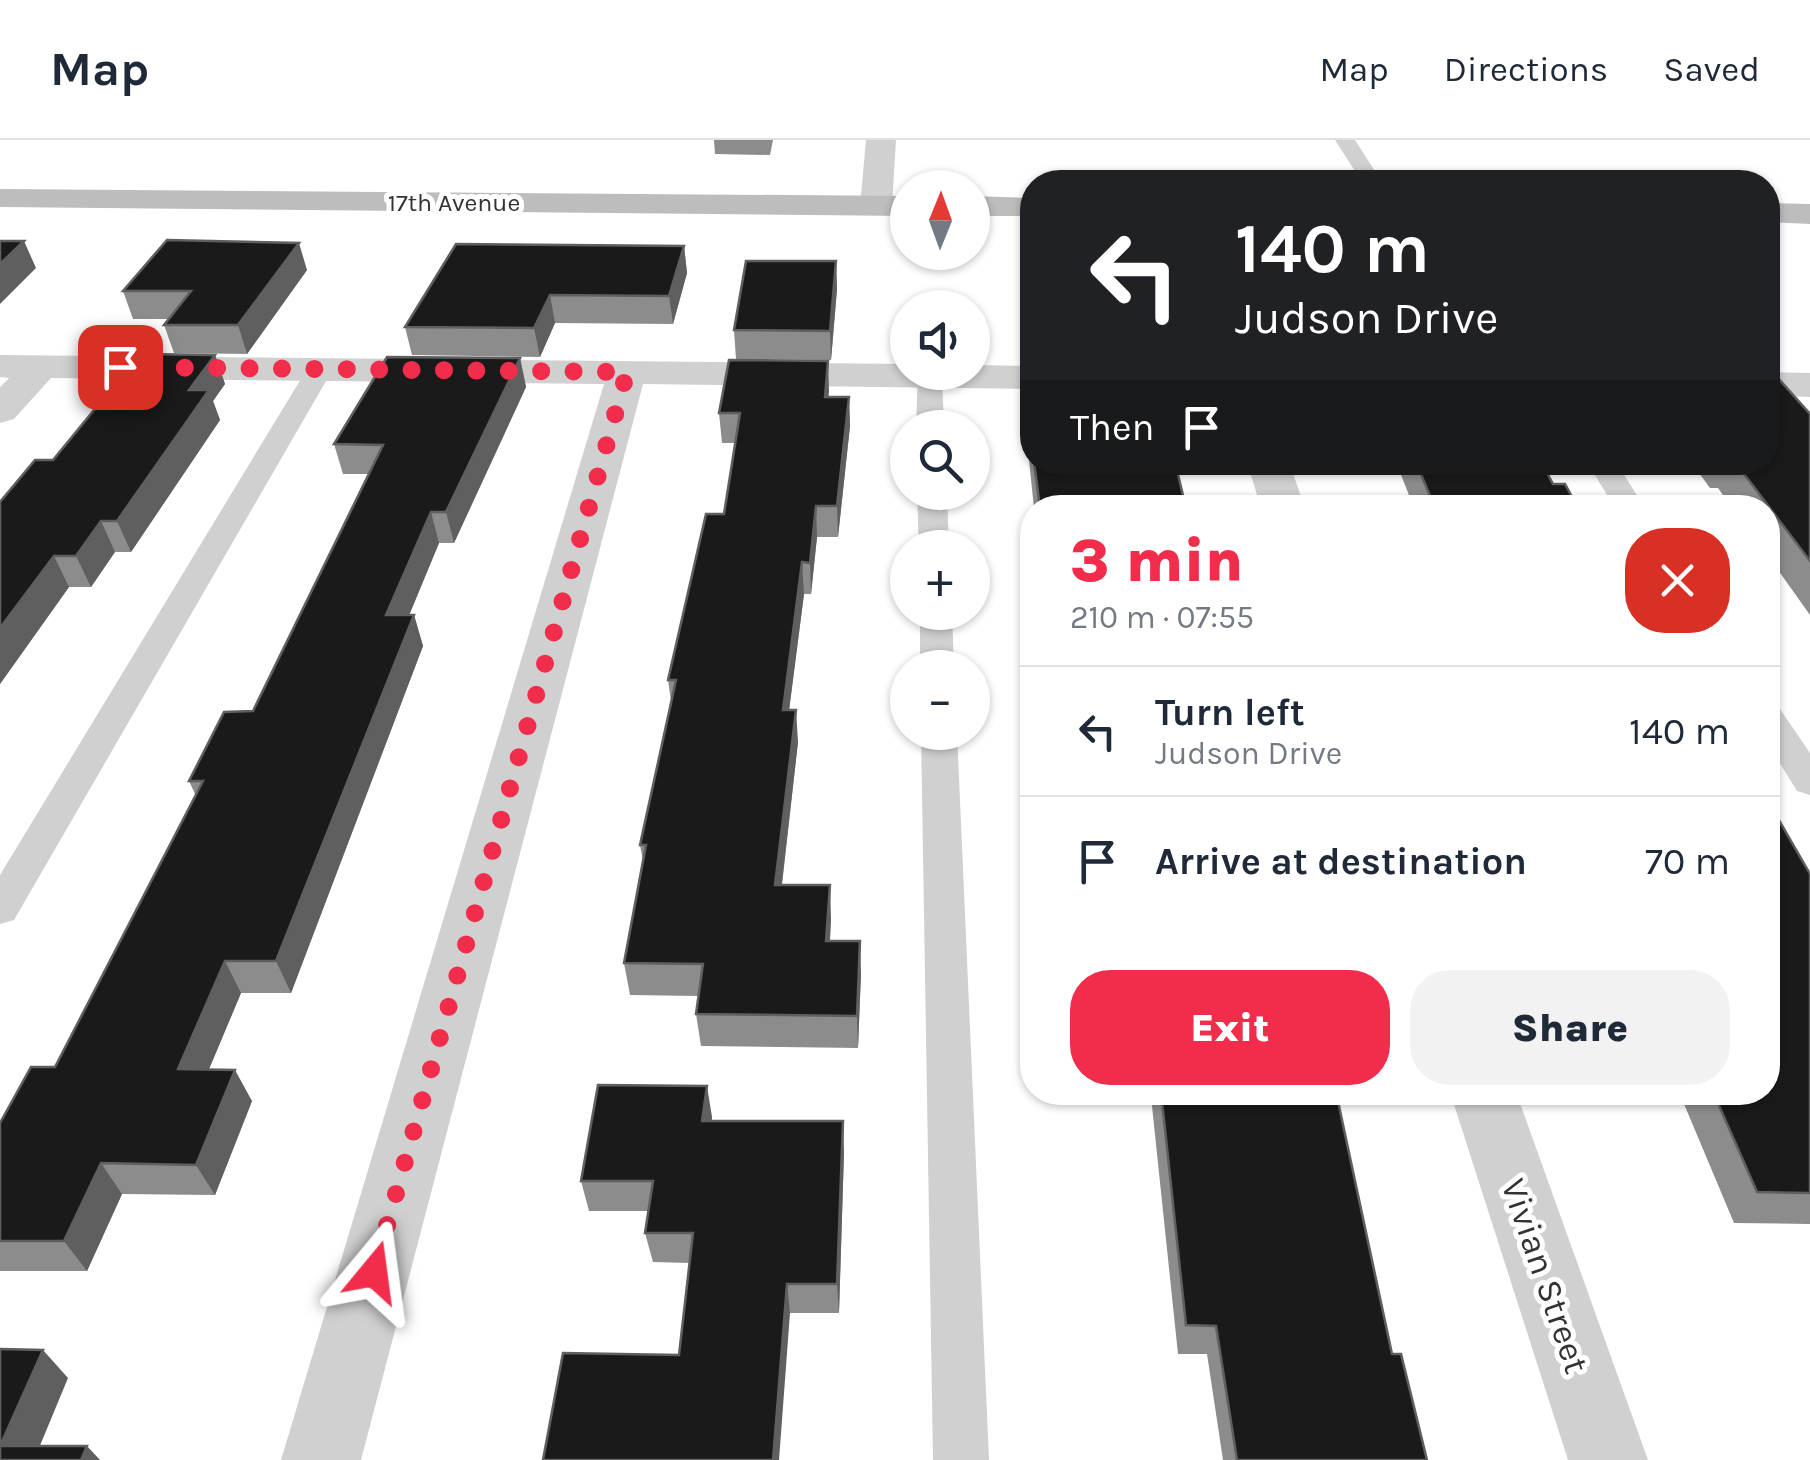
<!DOCTYPE html>
<html lang="en">
<head>
<meta charset="utf-8">
<style>
	:root { --surface:#fff; --page:#f2f2f3; --text:#1f2937; --muted:#747a83; --line:#e0e1e3; --accent:#f22d4c }
	body { margin:0; font-family:Karla,sans-serif; background:var(--page); color:var(--text); height:100vh; display:flex; flex-direction:column; font-size:38px; white-space:nowrap }
	* { box-sizing:border-box; margin:0 }
	p { font-size:32px; color:var(--muted) }
	.icon { flex:none; width:55px; height:55px; fill:none; stroke:currentColor; stroke-width:2; stroke-linecap:round; stroke-linejoin:round }
	.map { position:relative; flex:1; overflow:hidden }
	.details { position:absolute; left:1020px; top:355px; width:760px; height:610px; display:flex; flex-direction:column; background:var(--surface); border-radius:40px; box-shadow:0 2px 8px #0004 }
	.details>* { flex:none }
	.hud { position:absolute; left:1020px; top:30px; width:760px; height:305px; border-radius:40px; box-shadow:0 2px 8px #0004; background:#202124; color:#fff; overflow:hidden }
	.needle { width:65px; rotate:1deg }
	.buttons { position:absolute; left:890px; top:30px; display:grid; gap:20px }
	.buttons a { display:grid; place-items:center; width:100px; height:100px; border-radius:50%; background:var(--surface); box-shadow:0 2px 8px #0004; font-size:50px }
	.pin { position:absolute; display:grid; place-items:center; width:85px; height:85px; color:#fff; margin:-42px; border-radius:20px; box-shadow:0 5px 15px #0006 }
	.me { position:absolute; width:110px; margin:-55px; rotate:16deg; stroke-linejoin:round; filter:drop-shadow(0 0 8px #0008) }
	.turn { display:flex; align-items:center; gap:35px; height:210px; padding:0 50px; font-size:45px }
	.turn .icon { width:130px; height:130px; stroke-width:2.5 }
	.turn b { display:block; font-size:70px; line-height:85px }
	.then { display:flex; align-items:center; height:95px; padding:0 50px; background:#0003; gap:20px; font-size:38px }
	.round { display:grid; place-items:center; flex:none; width:105px; height:105px; border-radius:40px; background:var(--page) }
	.summary { display:flex; align-items:center; justify-content:space-between; height:170px; padding:0 50px }
	h1 { font-size:60px; font-weight:800; line-height:75px; color:var(--accent) }
	.action { display:flex; gap:20px; margin-top:auto; padding:20px 50px }
	.action a { flex:1; height:115px; border-radius:40px; background:var(--accent); color:#fff; font-size:40px; font-weight:800; line-height:115px; text-align:center }
	.action a+a { background:var(--page); color:var(--text) }
	ul { padding:0; list-style:none }
	li { display:flex; align-items:center; gap:30px; height:130px; padding:0 50px; border-top:2px solid var(--line) }
	li div { flex:1 }
	li b { display:block; font-size:38px }
	li em { font-style:normal }
	header { display:flex; align-items:center; gap:60px; box-sizing:border-box; height:140px; padding:0 50px; background:var(--surface); border-bottom:2px solid var(--line) }
	header strong { font-size:48px }
	nav { display:flex; gap:55px; margin-inline-start:auto; font-size:35px }
	.map>svg:first-child { display:block }
	.lines { fill:none; stroke-linecap:round; stroke-linejoin:round }
	.lane { fill:#d0d0d0; fill-rule:evenodd }
	.street { fill:#d0d0d0; fill-rule:evenodd }
	.secondary { fill:#bdbdbd; fill-rule:evenodd }
	.wall { fill:#8c8c8c }
	.shaded-wall { fill:#5f5f5f }
	.building { fill:#1a1a1a; stroke:#5f5f5f; stroke-width:2.5 }
	.route { stroke:#f22d4c; stroke-width:18; stroke-dasharray:0 32.4 }
	.labels { text-anchor:middle; dominant-baseline:central; stroke-width:10; stroke-linejoin:round; paint-order:stroke }
	.far-street-label { font-size:25px; fill:#333; stroke:#fff }
	.near-street-label { font-size:35px; fill:#333; stroke:#fff }
</style>
</head>
<body>
<header>
<strong>Map</strong>
<nav><a>Map</a><a>Directions</a><a>Saved</a></nav>
</header>
<div class="map">
<svg width="1810" height="1320" viewBox="0 0 1810 1320">
	<rect width="100%" height="100%" fill="#fff"/>
	<g class="lines">
		<path class="lane" d="M 1335,0 L 1355,0 L 1382,42 L 1362,42 Z
			M 320,221 L 333,229 L 14,780 L 0,784 L 0,735 L 307,229 Z
			M 918,232 L 942,235 L 944,288 L 916,288 Z
			M 1587,322 L 1616,322 L 1645,368 L 1615,368 Z
			M 917,352 L 947,352 L 949,408 L 919,408 Z
			M 920,472 L 952,472 L 954,528 L 920,528 Z
			M 1768,565 L 1780,569 L 1810,613 L 1810,655 L 1797,651 L 1768,604 Z
			M 921,592 L 957,592 L 989,1320 L 933,1320 Z"/>
		<path class="street" d="M 866,0 L 896,0 L 892,66 L 887,73 L 865,73 L 860,66 Z
			M 0,215 L 908,224 L 908,232 L 972,232 L 972,225 L 1032,226 L 1032,249 L 643,244 L 361,1320 L 281,1320 L 604,244 L 51,238 L 14,279 L 0,283 L 0,247 L 9,238 L 0,237 Z
			M 1768,232 L 1810,233 L 1810,257 L 1768,255 Z
			M 1247,322 L 1289,322 L 1305,368 L 1261,368 Z
			M 1450,952 L 1516,952 L 1648,1320 L 1568,1320 Z"/>
		<path class="secondary" d="M 0,49 L 908,56 L 908,76 L 0,67 Z
			M 972,56 L 1032,58 L 1032,76 L 972,76 Z
			M 1768,63 L 1810,64 L 1810,84 L 1768,82 Z"/>
	</g>
	<path class="wall" d="M 714,0 L 773,0 L 770,15 L 715,14 Z
		M 684,106 L 687,133 L 673,184 L 555,183 L 540,217 L 412,215 L 405,187 Z
		M 836,121 L 837,149 L 831,220 L 736,219 L 734,190 Z
		M 307,130 L 247,214 L 174,213 L 164,185 L 169,179 L 133,179 L 123,151 Z
		M 215,215 L 225,244 L 213,261 L 220,280 L 131,412 L 115,412 L 91,447 L 69,447 L 0,544 L 0,362 Z
		M 520,218 L 526,247 L 454,403 L 439,403 L 409,475 L 414,475 L 423,506 L 291,853 L 241,853 L 209,929 L 252,961 L 215,1055 L 122,1054 L 87,1131 L 0,1131 L 0,983 L 55,927 L 196,656 L 189,641 L 253,571 L 368,334 L 343,334 L 334,304 Z
		M 829,250 L 828,257 L 849,257 L 850,286 L 838,397 L 817,397 L 811,454 L 804,454 L 789,570 L 798,602 L 782,745 L 831,778 L 830,801 L 861,833 L 858,908 L 701,906 L 696,874 L 699,856 L 630,855 L 624,823 L 643,721 L 640,705 L 671,561 L 668,540 L 724,374 L 735,303 L 722,303 L 719,273 Z
		M 1027,253 L 1032,253 L 1032,322 L 1175,322 L 1186,368 L 1034,368 L 1025,282 Z
		M 1810,274 L 1810,475 L 1768,416 L 1768,368 L 1732,368 L 1718,348 L 1710,348 L 1691,322 L 1768,322 Z
		M 1396,322 L 1541,322 L 1553,344 L 1578,368 L 1414,368 Z
		M 1810,734 L 1810,1084 L 1734,1083 L 1679,952 L 1768,952 Z
		M 1155,952 L 1336,952 L 1392,1214 L 1427,1320 L 1223,1320 L 1207,1214 L 1178,1214 L 1152,966 Z
		M 712,977 L 712,981 L 844,1012 L 839,1173 L 790,1173 L 679,1215 L 690,1123 L 653,1122 L 645,1093 L 648,1071 L 589,1071 L 581,1041 Z"/>
	<path class="shaded-wall" d="M 24,101 L 36,128 L 0,164 L 0,124 Z
		M 299,103 L 307,130 L 247,214 L 238,185 Z
		M 684,106 L 687,133 L 673,184 L 669,156 Z
		M 836,121 L 837,149 L 831,220 L 830,191 Z
		M 550,155 L 555,183 L 540,217 L 534,188 Z
		M 215,215 L 225,244 L 213,261 L 220,280 L 131,412 L 117,381 L 189,250 Z
		M 520,218 L 526,247 L 454,403 L 446,372 Z
		M 828,221 L 829,250 L 826,286 L 825,257 Z
		M 849,257 L 850,286 L 838,397 L 837,366 Z
		M 816,366 L 817,397 L 811,454 L 810,423 Z
		M 431,372 L 439,403 L 396,507 L 386,475 Z
		M 101,381 L 115,412 L 91,447 L 76,416 Z
		M 54,416 L 69,447 L 0,544 L 0,488 Z
		M 802,422 L 804,454 L 785,602 L 783,570 Z
		M 414,475 L 423,506 L 291,853 L 276,821 Z
		M 796,570 L 798,602 L 778,777 L 775,745 Z
		M 830,745 L 831,778 L 828,833 L 826,801 Z
		M 860,801 L 861,833 L 858,908 L 857,876 Z
		M 225,821 L 241,853 L 196,960 L 178,929 Z
		M 235,930 L 252,961 L 215,1055 L 196,1025 Z
		M 707,946 L 712,977 L 708,1012 L 702,981 Z
		M 843,981 L 844,1012 L 839,1173 L 837,1144 Z
		M 101,1023 L 122,1054 L 87,1131 L 64,1101 Z
		M 787,1144 L 790,1173 L 779,1320 L 773,1320 Z
		M 43,1210 L 68,1238 L 34,1320 L 0,1306 Z
		M 87,1306 L 100,1320 L 81,1320 Z"/>
	<path class="building" d="M 167,100 L 299,103 L 238,185 L 164,185 L 191,151 L 123,151 Z
		M 0,101 L 24,101 L 0,124 Z
		M 456,104 L 684,106 L 669,156 L 550,155 L 534,188 L 405,187 Z
		M 746,121 L 836,121 L 830,191 L 734,190 Z
		M 140,214 L 215,215 L 189,250 L 209,250 L 117,381 L 101,381 L 76,416 L 54,416 L 0,488 L 0,362 L 35,320 L 53,320 Z
		M 387,217 L 520,218 L 446,372 L 431,372 L 386,475 L 414,475 L 276,821 L 225,821 L 178,929 L 235,930 L 196,1025 L 101,1023 L 64,1101 L 0,1101 L 0,983 L 31,927 L 55,927 L 203,641 L 189,641 L 224,572 L 253,571 L 383,305 L 334,304 Z
		M 729,220 L 828,221 L 825,257 L 849,257 L 837,366 L 816,366 L 810,423 L 802,422 L 783,570 L 796,570 L 775,745 L 830,745 L 826,801 L 860,801 L 857,876 L 696,874 L 703,824 L 624,823 L 646,705 L 640,705 L 676,540 L 668,540 L 706,374 L 724,374 L 740,273 L 719,273 Z
		M 1768,227 L 1810,274 L 1810,421 L 1735,322 L 1768,322 Z
		M 1027,253 L 1032,253 L 1032,305 Z
		M 1034,322 L 1175,322 L 1186,368 L 1040,368 Z
		M 1416,322 L 1541,322 L 1553,344 L 1565,344 L 1578,368 L 1435,368 Z
		M 1768,668 L 1772,668 L 1810,734 L 1810,1053 L 1757,1052 L 1713,952 L 1768,952 Z
		M 598,945 L 707,946 L 702,981 L 843,981 L 837,1144 L 787,1144 L 773,1320 L 543,1320 L 563,1213 L 679,1215 L 693,1093 L 645,1093 L 653,1041 L 581,1041 Z
		M 1161,952 L 1336,952 L 1392,1214 L 1401,1214 L 1427,1320 L 1237,1320 L 1216,1186 L 1186,1185 Z
		M 0,1209 L 43,1210 L 0,1306 L 87,1306 L 81,1320 L 0,1320 Z"/>
	<g class="lines">
		<path class="route" d="M 120,227 L 627,232 L 374,1132"/>
	</g>
	<g class="labels">
		<g class="far-street-label">
			<text x="454" y="62">17th Avenue</text>
		</g>
		<g class="near-street-label">
			<text transform="translate(1545 1136) rotate(71)">Vivian Street</text>
		</g>
	</g>
</svg>
<div class="buttons">
<a><svg class="needle" viewBox="-14 -14 28 28"><path d="M0-13l5 13h-10z" fill="#e53935"/><path d="M0 13l5-13h-10z" fill="#747a83"/></svg></a>
<a><svg class="icon" aria-label="sound" viewBox="0 0 24 24"><path d="M4 9h4l5-4v14l-5-4H4zM17 9q2 3 0 6"/></svg></a>
<a><svg class="icon" aria-label="search" viewBox="0 0 24 24"><circle cx="10" cy="10" r="6"/><path d="M15 15l6 6"/></svg></a>
<a>+</a>
<a>−</a>
</div>
<div class="pin" style="left:120px;top:227px;background:#d93025"><svg class="icon" aria-label="arrive" viewBox="0 0 24 24"><path d="M6 21V4h12l-3 4 3 4H6"/></svg></div>
<svg class="me" style="left:374px;top:1132px" viewBox="-20 -20 40 40"><path d="M0-17L14 15 0 8-14 15z" fill="#f22d4c" stroke="#fff" stroke-width="4"/></svg>
<div class="hud">
<div class="turn"><svg class="icon" aria-label="left" viewBox="0 0 24 24"><path d="M17 20v-9H6M10 6l-5 5 5 5"/></svg><div><b>140 m</b>Judson Drive</div></div>
<div class="then">Then<svg class="icon" aria-label="arrive" viewBox="0 0 24 24"><path d="M6 21V4h12l-3 4 3 4H6"/></svg></div>
</div>
<section class="details">
<div class="summary"><div><h1>3 min</h1><p>210 m · 07:55</p></div><a class="round" style="background:#d93025;color:#fff"><svg class="icon" aria-label="close" viewBox="0 0 24 24"><path d="M6 6l12 12M18 6L6 18"/></svg></a></div>
<ul>
<li><svg class="icon" aria-label="left" viewBox="0 0 24 24"><path d="M17 20v-9H6M10 6l-5 5 5 5"/></svg><div><b>Turn left</b><p>Judson Drive</p></div><em>140 m</em></li>
<li><svg class="icon" aria-label="arrive" viewBox="0 0 24 24"><path d="M6 21V4h12l-3 4 3 4H6"/></svg><div><b>Arrive at destination</b></div><em>70 m</em></li>
</ul>
<div class="action"><a>Exit</a><a>Share</a></div>
</section>
</div>
</body>
</html>
